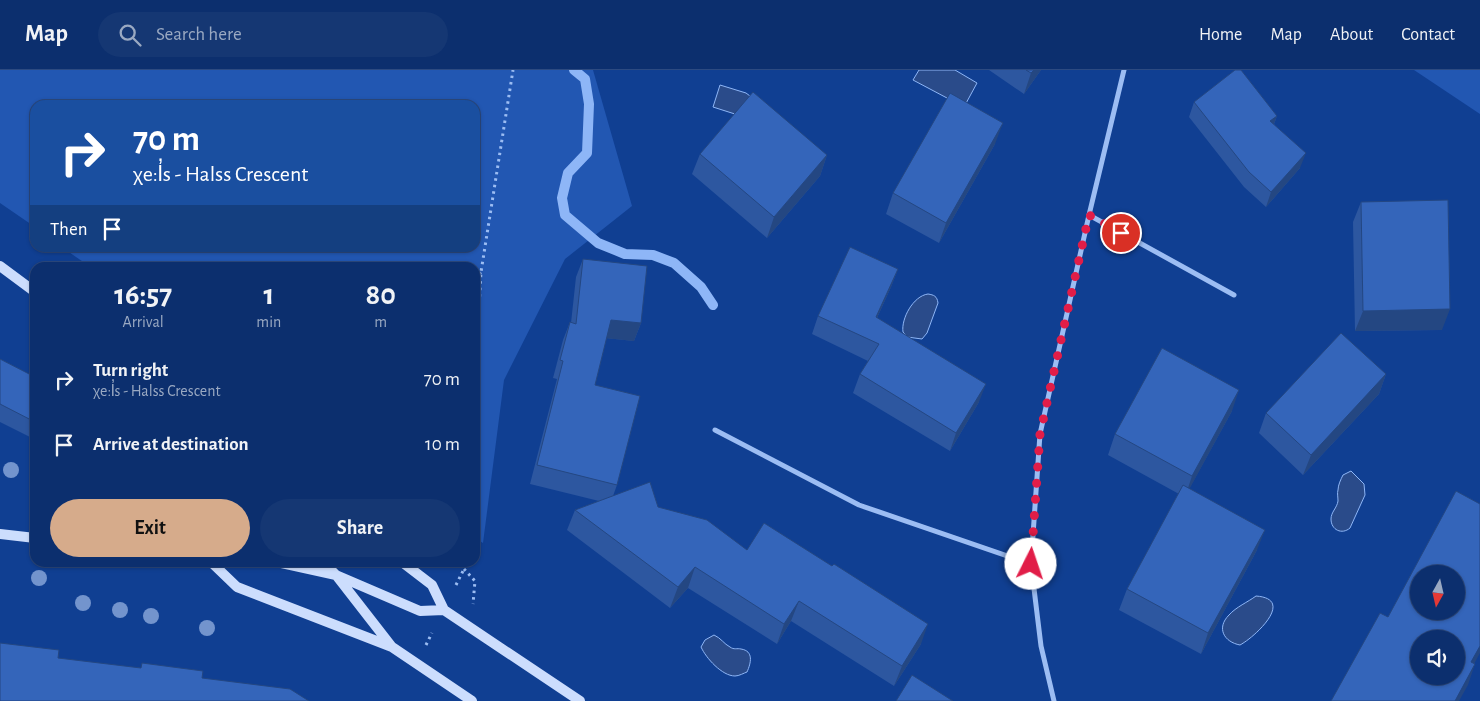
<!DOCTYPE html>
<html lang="en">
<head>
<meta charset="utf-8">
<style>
	:root { --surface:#0c2f6e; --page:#153773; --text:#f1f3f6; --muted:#9aa9c2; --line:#2c4a81; --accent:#d6ab8b }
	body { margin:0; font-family:"Alegreya Sans",sans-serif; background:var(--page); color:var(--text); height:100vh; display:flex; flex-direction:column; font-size:19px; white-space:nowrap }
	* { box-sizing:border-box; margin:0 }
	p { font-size:16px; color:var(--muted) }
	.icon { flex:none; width:28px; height:28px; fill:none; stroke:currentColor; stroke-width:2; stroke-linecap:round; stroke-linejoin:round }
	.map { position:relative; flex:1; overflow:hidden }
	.side { position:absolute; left:30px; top:192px; width:450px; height:305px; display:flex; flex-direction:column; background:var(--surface); border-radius:15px; box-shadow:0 1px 4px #0004,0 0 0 1px var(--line) }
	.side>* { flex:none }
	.banner { position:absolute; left:30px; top:30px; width:450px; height:152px; border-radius:15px; box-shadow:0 1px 4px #0004,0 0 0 1px var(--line); background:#1a4fa0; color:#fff; overflow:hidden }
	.needle { width:32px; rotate:188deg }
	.tools { position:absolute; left:1410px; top:495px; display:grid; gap:10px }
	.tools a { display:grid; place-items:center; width:55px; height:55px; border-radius:50%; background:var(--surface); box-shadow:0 1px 4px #0004,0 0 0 1px var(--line); font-size:25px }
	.pin { position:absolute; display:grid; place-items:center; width:42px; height:42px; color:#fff; margin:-21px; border:2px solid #fff; border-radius:50%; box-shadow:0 1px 5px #0007 }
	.me { position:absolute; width:55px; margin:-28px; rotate:4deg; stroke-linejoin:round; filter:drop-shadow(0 0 4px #0008) }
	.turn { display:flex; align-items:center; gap:18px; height:105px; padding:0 20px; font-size:22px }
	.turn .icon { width:65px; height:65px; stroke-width:2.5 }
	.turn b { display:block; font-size:35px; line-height:42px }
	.then { display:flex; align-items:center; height:48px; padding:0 20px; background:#0003; gap:10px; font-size:19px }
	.eta { display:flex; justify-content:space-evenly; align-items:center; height:85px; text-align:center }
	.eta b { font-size:30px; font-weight:700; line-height:35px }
	.button { display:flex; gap:10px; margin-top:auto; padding:10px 20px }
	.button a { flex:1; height:58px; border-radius:30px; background:var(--accent); color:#111; font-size:20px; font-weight:700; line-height:58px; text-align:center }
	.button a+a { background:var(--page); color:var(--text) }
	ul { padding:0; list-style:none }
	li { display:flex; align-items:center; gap:15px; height:65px; padding:0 20px }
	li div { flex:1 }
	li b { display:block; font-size:19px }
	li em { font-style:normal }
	header { display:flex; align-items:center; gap:30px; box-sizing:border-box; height:70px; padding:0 25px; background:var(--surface); border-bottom:1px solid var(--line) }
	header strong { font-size:24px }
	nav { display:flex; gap:28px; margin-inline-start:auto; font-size:18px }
	.search { width:350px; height:45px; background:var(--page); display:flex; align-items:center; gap:12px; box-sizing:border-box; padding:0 18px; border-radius:28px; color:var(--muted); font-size:19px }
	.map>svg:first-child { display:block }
	.green { fill:#2257b2 }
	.water { fill:#2a4b8a; stroke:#8eb6f7 }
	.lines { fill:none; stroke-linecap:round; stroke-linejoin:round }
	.stream { stroke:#8eb6f7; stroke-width:10 }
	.path { stroke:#9cbdf3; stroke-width:3; stroke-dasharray:2.5 4; stroke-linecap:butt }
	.street { stroke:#9cbdf3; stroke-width:5 }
	.secondary { stroke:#ccddfd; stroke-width:10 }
	.tree { fill:#7394cd }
	.wall { fill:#2d57a0 }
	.shaded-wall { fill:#244782 }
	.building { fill:#3465ba; stroke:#244782; fill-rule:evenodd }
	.route { stroke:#e11d48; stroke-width:9; stroke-dasharray:0 16.2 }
</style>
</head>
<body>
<header>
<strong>Map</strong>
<div class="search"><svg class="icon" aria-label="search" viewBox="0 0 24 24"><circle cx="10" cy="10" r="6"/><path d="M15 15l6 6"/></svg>Search here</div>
<nav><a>Home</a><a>Map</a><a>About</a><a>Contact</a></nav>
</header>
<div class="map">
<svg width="1480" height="631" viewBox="0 0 1480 631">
	<rect width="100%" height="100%" fill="#103f92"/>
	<path class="green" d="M 0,0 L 593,0 L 632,136 L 565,189 L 504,310 L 483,473 L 475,468 L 475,198 L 92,198 L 63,178 L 475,178 L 475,35 L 35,35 L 35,157 L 0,133 Z
		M 1414,0 L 1480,0 L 1480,44 Z"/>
	<path class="water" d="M 919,0 L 955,0 L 977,13 L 964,37 L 913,10 Z
		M 720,15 L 746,23 L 770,41 L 738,45 L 713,37 Z
		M 928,224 C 934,225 937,226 938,233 L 927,263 L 922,269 L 907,267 L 903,262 C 901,249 913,226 928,224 Z
		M 1351,401 L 1364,414 L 1365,425 L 1350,458 C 1342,465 1331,460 1331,449 C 1331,442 1337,438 1338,431 C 1338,427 1337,423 1338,420 C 1338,415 1341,409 1343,405 Z
		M 1256,526 C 1296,529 1255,567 1240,575 C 1224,572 1216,558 1229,545 C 1236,537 1248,532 1256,526 Z
		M 714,565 C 721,568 724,574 730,577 C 734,580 737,578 741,579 C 754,581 751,593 747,602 C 744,603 739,606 735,606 C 722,606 706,588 701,577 L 705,570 Z"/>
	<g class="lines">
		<path class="stream" d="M 574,0 L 585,9 L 589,34 L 587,83 L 568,103 L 562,128 L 565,145 L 598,173 L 625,184 L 653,185 L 674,193 L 701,217 L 713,235"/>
		<path class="path" d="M 475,209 L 481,202
			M 475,311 L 481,202 L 513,0
			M 464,499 L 475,511 L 473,534
			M 456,515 L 464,499 L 465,492
			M 426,575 L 432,563"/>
		<path class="street" d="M 1089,145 L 1234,225
			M 715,360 L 859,435 L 1031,494
			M 1054,631 L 1041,576 L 1031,494 L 1040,364 L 1089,145 L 1124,0"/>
		<path class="secondary" d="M 0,196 L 35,222
			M 0,464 L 35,468
			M 211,492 L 237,517 L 392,577
			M 277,492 L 336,505 L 420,541 L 444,540
			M 323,492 L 336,505 L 392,577 L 472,631
			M 402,492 L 432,515 L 444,540 L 580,631"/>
	</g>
	<g class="tree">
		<circle cx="11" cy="400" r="8"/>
		<circle cx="39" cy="508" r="8"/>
		<circle cx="83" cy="533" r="8"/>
		<circle cx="120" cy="540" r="8"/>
		<circle cx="151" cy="546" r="8"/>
		<circle cx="207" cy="558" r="8"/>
	</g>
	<path class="wall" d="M 989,0 L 1041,0 L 1024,24 Z
		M 1194,32 L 1277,46 L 1274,54 L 1300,98 L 1266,137 L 1244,117 L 1189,47 Z
		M 995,74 L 939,173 L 886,144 L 893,123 Z
		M 700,84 L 827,85 L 820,106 L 767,168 L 692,104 Z
		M 1361,132 L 1442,260 L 1355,261 L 1353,152 Z
		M 583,189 L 641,253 L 634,271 L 606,268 L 595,315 L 617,415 L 613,426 L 658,437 L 747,480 L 921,574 L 894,616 L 791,551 L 777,574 L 688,518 L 670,538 L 567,460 L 575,440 L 599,431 L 530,414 L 557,309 L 553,308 L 563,270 L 570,252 L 571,253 L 576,207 Z
		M 898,199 L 891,217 L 877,248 L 979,332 L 950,381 L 853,323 L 860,304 L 868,291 L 812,264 L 818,246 Z
		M 0,289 L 35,307 L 35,356 L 30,367 L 0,352 Z
		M 1386,304 L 1379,324 L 1303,405 L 1259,363 L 1266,343 Z
		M 1232,341 L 1189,419 L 1257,480 L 1201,584 L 1119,540 L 1127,519 L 1179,424 L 1108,385 L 1115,364 Z"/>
	<path class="shaded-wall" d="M 1034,0 L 1041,0 L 1024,24 L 1031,3 Z
		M 1277,46 L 1271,61 L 1270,51 Z
		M 1003,53 L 995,74 L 939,173 L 946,153 Z
		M 1306,83 L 1300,98 L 1266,137 L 1271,122 Z
		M 827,85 L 820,106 L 767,168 L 774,147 Z
		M 898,199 L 891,217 L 869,265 L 876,247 Z
		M 1450,239 L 1442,260 L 1355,261 L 1363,241 Z
		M 611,250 L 641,253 L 634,271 L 604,268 Z
		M 1386,304 L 1379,324 L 1303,405 L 1311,385 Z
		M 986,314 L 979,332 L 950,381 L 956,363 Z
		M 1239,320 L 1232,341 L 1185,427 L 1192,406 Z
		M 35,352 L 35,356 L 30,367 Z
		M 1265,460 L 1257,480 L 1201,584 L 1208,563 Z
		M 695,497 L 688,518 L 670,538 L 678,517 Z
		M 799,531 L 791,551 L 777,574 L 784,554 Z
		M 928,554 L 921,574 L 894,616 L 902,596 Z
		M 1480,576 L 1480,583 L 1464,613 L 1471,592 Z
		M 1475,594 L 1468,615 L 1459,631 L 1455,631 Z"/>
	<path class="building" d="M 1026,0 L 1034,0 L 1031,3 Z
		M 1235,0 L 1241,0 L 1277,46 L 1270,51 L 1306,83 L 1271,122 L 1249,102 L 1194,32 Z
		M 753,22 L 827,85 L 774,147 L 700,84 Z
		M 950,23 L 1003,53 L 946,153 L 893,123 Z
		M 1448,130 L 1450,239 L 1363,241 L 1361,132 Z
		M 850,177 L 898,199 L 876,247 L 986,314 L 956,363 L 860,304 L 879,274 L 818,246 Z
		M 583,189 L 647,196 L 641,253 L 611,250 L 595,315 L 640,326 L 617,415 L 537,395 L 563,291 L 560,290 L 570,252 L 576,254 Z
		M 1341,263 L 1386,304 L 1311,385 L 1266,343 Z
		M 1162,278 L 1239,320 L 1192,406 L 1115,364 Z
		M 0,289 L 35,307 L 35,352 L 0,334 Z
		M 650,412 L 658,437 L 707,450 L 747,480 L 764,453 L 832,496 L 834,494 L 928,554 L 902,596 L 799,531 L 784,554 L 695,497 L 678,517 L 575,440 Z
		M 1183,415 L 1265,460 L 1208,563 L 1127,519 Z
		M 1456,421 L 1480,434 L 1480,576 L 1471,592 L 1475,594 L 1455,631 L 1331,631 L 1380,543 L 1388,547 ZM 1419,504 L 1456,504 L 1456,541 L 1419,541 ZM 1419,569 L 1456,569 L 1456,606 L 1419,606 Z
		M 0,573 L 59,580 L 58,588 L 141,598 L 142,593 L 203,601 L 202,608 L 290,619 L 309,631 L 0,631 Z
		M 912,605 L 953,631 L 896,631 Z"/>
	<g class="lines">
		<path class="route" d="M 1031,494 L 1040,364 L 1089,145 L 1121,163"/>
	</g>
</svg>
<div class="tools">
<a><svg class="needle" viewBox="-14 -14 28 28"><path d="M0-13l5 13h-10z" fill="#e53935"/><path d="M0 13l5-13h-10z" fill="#9aa9c2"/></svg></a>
<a><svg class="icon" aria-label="sound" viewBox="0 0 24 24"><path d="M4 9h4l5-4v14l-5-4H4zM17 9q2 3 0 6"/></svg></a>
</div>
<div class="pin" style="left:1121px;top:163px;background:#d93025"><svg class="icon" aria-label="arrive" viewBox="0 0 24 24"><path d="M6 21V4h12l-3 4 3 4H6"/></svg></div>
<svg class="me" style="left:1031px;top:494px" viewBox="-20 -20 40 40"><circle r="19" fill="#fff"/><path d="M0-13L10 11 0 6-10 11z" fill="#e11d48"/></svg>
<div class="banner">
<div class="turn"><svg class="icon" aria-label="right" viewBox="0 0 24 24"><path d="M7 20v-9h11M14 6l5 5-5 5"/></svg><div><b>70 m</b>χe:l̓s - Halss Crescent</div></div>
<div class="then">Then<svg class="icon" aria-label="arrive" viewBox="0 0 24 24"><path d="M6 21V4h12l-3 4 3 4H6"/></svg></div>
</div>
<section class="side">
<div class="eta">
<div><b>16:57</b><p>Arrival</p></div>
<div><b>1</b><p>min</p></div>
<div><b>80</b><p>m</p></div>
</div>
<ul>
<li><svg class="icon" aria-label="right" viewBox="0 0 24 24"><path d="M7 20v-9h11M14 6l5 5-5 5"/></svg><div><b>Turn right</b><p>χe:l̓s - Halss Crescent</p></div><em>70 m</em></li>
<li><svg class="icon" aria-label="arrive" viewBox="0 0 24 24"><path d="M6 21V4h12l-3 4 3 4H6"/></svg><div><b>Arrive at destination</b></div><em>10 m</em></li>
</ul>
<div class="button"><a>Exit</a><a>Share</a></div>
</section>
</div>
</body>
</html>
